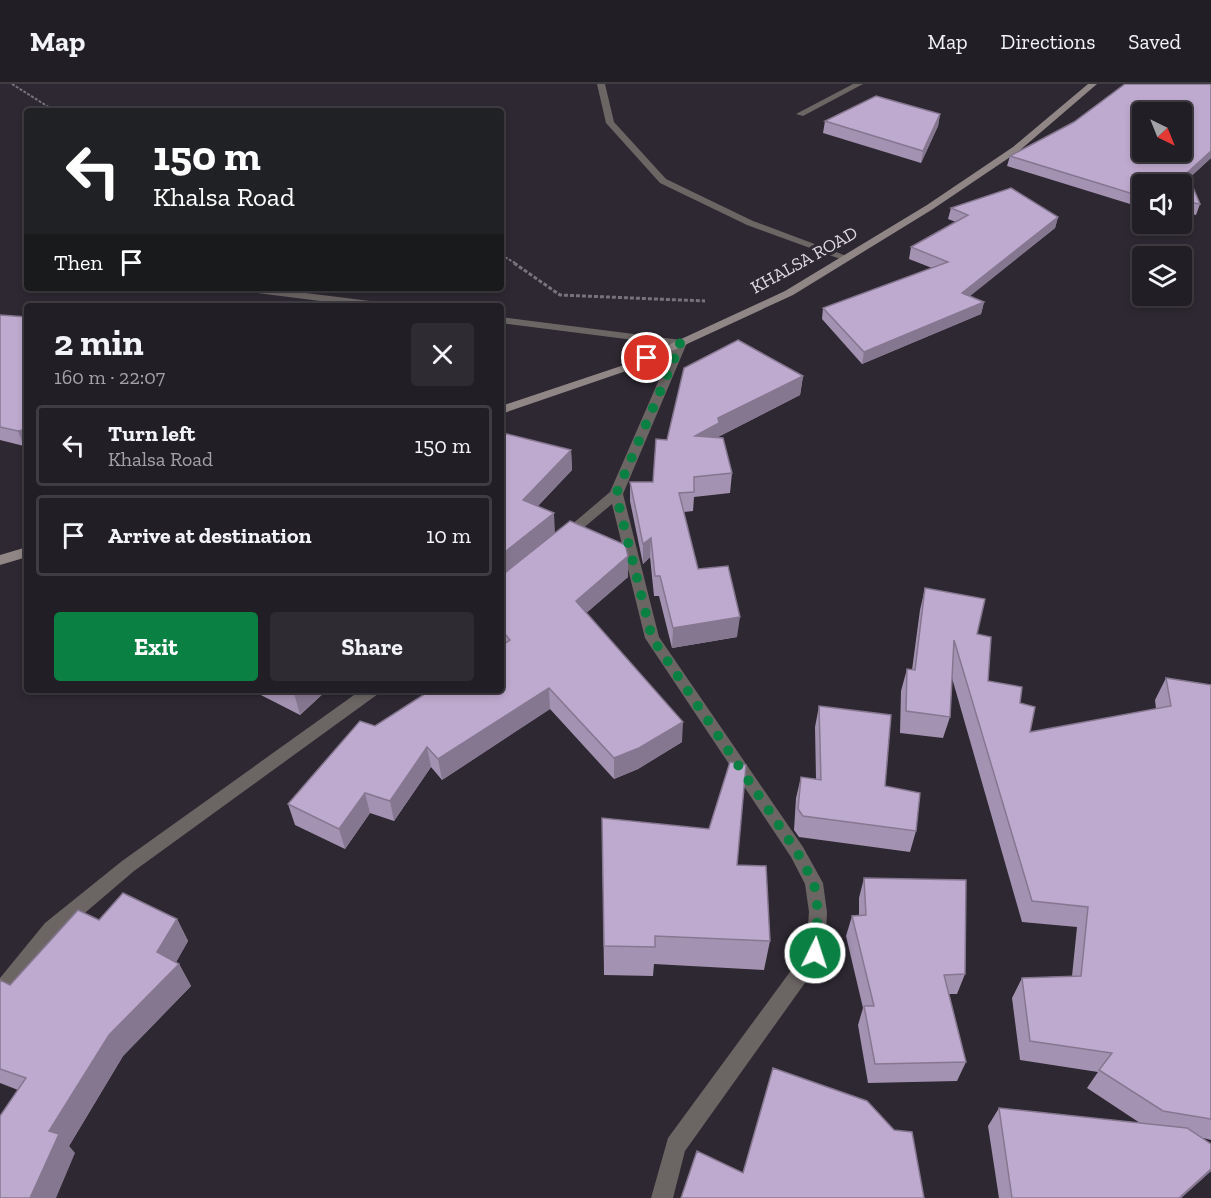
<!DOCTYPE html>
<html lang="en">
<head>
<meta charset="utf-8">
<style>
	:root { --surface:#221e25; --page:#2e2b32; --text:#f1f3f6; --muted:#a2a2a7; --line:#3f3c42; --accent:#0b8043 }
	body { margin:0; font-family:"Zilla Slab",serif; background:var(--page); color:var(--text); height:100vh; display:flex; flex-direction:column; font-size:22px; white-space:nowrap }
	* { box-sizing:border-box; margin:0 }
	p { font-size:20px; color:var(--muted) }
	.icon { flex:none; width:33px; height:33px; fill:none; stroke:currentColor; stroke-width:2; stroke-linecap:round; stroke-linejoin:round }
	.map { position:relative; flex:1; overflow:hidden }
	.side { position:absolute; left:24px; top:219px; width:480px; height:390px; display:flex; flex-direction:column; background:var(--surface); border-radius:6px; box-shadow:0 3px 9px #0003,0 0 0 2px var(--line) }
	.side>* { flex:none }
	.hud { position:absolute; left:24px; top:24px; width:480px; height:183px; border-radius:6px; box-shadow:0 3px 9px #0003,0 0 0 2px var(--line); background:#202124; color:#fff; overflow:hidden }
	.needle { width:39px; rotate:137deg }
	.controls { position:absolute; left:1132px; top:18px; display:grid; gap:12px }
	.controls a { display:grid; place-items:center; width:60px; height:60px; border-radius:6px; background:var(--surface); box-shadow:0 3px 9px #0003,0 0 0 2px var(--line); font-size:30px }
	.pin { position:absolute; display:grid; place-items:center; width:51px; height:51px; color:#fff; margin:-26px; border:3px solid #fff; border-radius:50%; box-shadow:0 2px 6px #0007 }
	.me { position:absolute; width:66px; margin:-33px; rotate:4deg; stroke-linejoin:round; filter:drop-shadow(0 0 4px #0008) }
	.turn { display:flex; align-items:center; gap:21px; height:126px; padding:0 30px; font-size:27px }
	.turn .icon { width:78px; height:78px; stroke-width:2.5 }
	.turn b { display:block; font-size:42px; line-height:51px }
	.then { display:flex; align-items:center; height:57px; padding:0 30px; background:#0003; gap:12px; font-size:22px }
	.round { display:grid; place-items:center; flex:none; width:63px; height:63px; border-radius:6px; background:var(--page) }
	.head { display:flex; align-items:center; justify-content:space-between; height:102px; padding:0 30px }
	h1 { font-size:36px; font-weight:800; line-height:45px }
	.primary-button { display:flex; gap:12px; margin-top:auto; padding:12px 30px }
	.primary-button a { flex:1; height:69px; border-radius:6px; background:var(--accent); color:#fff; font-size:24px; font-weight:800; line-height:69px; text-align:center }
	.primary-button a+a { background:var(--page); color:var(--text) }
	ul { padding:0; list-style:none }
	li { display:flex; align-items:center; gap:18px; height:81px; margin:0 12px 9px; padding:0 18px; border:3px solid var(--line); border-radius:6px }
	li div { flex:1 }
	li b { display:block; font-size:22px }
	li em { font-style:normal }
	header { display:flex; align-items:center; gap:36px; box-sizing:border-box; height:84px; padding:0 30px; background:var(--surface); border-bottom:2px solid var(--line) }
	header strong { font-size:28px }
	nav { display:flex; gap:33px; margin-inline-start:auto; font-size:21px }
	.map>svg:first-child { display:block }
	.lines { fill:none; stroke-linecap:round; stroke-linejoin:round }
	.path-far1 { stroke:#77737b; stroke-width:2; stroke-dasharray:3 1.5; stroke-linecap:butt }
	.path { stroke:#77737b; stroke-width:3; stroke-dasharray:4 2; stroke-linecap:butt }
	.service { fill:#6b6564; fill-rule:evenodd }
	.minor { fill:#6b6564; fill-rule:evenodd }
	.tertiary { fill:#6b6564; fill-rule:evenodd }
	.secondary { fill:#908685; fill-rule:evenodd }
	.wall { fill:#a492b2 }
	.shaded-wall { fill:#867791 }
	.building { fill:#bfaacf; stroke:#867791; stroke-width:1.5; fill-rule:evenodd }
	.route { stroke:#0b8043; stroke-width:10; stroke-dasharray:0 18 }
	.labels { text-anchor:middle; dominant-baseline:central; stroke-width:6; stroke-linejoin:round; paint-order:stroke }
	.far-street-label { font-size:18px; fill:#dddae0; stroke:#2d2831 }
</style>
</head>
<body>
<header>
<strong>Map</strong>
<nav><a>Map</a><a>Directions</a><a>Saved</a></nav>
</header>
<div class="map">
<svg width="1211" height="1114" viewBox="0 0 1211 1114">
	<rect width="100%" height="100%" fill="#2d2831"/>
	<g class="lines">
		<path class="path-far1" d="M 12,0 L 55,27
			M 501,171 L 517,180"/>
		<path class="path" d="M 514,179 L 560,211 L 705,217"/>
		<path class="service" d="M 197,204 L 266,204 L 386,219 L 391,222 L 360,222 L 257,209 L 202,207 Z
			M 501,233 L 681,256 L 687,259 L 681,262 L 501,239 Z"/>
		<path class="minor" d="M 853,0 L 863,0 L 803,32 L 796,30 Z
			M 681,256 L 687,259 L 623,410 L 659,553 L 803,763 L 823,799 L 827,828 L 825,869 L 822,875 L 685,1067 L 673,1114 L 651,1114 L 668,1054 L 806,866 L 809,828 L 805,800 L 791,773 L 645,554 L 612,420 L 569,456 L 559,456 L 557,453 L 610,408 L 675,259 Z
			M 361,606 L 380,606 L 378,610 L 134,787 L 59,851 L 7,915 L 0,918 L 0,894 L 45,839 L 122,777 Z"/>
		<path class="tertiary" d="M 597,0 L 605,0 L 614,38 L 666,95 L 753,137 L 852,174 L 843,176 L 747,141 L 660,99 L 606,39 Z"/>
		<path class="secondary" d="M 1088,0 L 1097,0 L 1019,67 L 933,125 L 793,211 L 635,284 L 501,330 L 501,322 L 627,280 L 785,207 L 927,121 L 1013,63 Z
			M 27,463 L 27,473 L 0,481 L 0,471 Z"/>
	</g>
	<path class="wall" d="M 940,30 L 938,42 L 921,79 L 823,49 L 825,37 Z
		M 1074,38 L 1211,74 L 1189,94 L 1200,120 L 1196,131 L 1182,128 L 1182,100 L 1143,100 L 1143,124 L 1007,82 L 1010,72 Z
		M 951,124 L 1058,133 L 1055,144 L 969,212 L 984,218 L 981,230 L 862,280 L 822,235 L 823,224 L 932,184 L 909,175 L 911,163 L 956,138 L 948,135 Z
		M 0,231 L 24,362 L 0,356 Z
		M 803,292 L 800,311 L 718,353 L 732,389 L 730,409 L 694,413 L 693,427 L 684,428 L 698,485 L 737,553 L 672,564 L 659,512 L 654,512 L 650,473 L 643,480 L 630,417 L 630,398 L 653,398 L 667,356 Z
		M 501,351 L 571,366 L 572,386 L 538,422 L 554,449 L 628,472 L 628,493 L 586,529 L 682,658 L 638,685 L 614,695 L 550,625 L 442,696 L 431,683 L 394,737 L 370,729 L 345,765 L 295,741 L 288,720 L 375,642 L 501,606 Z
		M 925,504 L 977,550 L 988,597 L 1020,619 L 1030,648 L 1156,625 L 1155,616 L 1166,594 L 1211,601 L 1211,1056 L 1203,1054 L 1211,1087 L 1181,1114 L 999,1114 L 988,1042 L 999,1024 L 1140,1039 L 1087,1004 L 1098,988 L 1020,976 L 1012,914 L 1022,894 L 1072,892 L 1077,843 L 1022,838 L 952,594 L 950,633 L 943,654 L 900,649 L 901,607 L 907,585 L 912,586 L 920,526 Z
		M 251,606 L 327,606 L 300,631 Z
		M 819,622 L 885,702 L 916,747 L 910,768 L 799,753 L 794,746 L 796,714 L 801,693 L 816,695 L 815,643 Z
		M 602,734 L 737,781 L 770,857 L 764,886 L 654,880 L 653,892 L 604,891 Z
		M 864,794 L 965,890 L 957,910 L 949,910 L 966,978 L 957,997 L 868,999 L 858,941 L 863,924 L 846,852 L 852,832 L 859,832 L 859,814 Z
		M 177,835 L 188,857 L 176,878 L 179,880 L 191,902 L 123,972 L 69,1062 L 75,1069 L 18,1006 L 0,999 L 0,896 L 10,901 L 99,836 Z"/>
	<path class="shaded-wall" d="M 940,30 L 938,42 L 921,79 L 923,67 Z
		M 1211,67 L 1211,74 L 1183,100 L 1187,89 Z
		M 1058,133 L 1055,144 L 959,221 L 962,209 Z
		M 984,218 L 981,230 L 862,280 L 864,268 Z
		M 803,292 L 800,311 L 718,353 L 717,358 L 695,352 L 718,334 Z
		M 27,345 L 27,361 L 24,362 L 18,347 Z
		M 571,366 L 572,386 L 524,436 L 523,416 Z
		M 554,429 L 555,450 L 501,493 L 501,471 Z
		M 651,454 L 650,473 L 643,480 L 643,460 Z
		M 628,472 L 628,493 L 576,538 L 576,517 Z
		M 740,533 L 737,553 L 672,564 L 673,544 Z
		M 549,604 L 550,625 L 442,696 L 438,675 Z
		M 297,606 L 327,606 L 300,631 L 294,609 Z
		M 683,638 L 682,658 L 638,685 L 614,695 L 614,674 Z
		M 427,663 L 431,683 L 394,737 L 390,717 Z
		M 365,709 L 370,729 L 345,765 L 339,745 Z
		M 177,835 L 188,857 L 170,889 L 179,880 L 191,902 L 123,972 L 69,1062 L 75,1069 L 56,1114 L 30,1114 L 49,1047 Z
		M 1211,1085 L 1211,1087 L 1181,1114 L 1179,1114 Z"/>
	<path class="building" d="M 1125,0 L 1211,0 L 1211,67 L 1187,89 L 1200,120 L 1182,117 L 1182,100 L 1143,100 L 1143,113 L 1010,72 L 1074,38 ZM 1143,28 L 1182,28 L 1182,68 L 1143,68 Z
		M 876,12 L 940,30 L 923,67 L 825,37 Z
		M 1011,104 L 1058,133 L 962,209 L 984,218 L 864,268 L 823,224 L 948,178 L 911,163 L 968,131 L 951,124 Z
		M 0,231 L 27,233 L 27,345 L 18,347 L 0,343 Z
		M 738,256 L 803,292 L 718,334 L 719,339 L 695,352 L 723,354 L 732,389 L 694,393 L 694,408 L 679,409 L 698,485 L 728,482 L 740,533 L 673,544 L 660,492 L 655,492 L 651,454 L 643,460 L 630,398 L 653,398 L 656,355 L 667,356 L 684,284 Z
		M 503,349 L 571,366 L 523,416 L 554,429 L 501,471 L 501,351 Z
		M 570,437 L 623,460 L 624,456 L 628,472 L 576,517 L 683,638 L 639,664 L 614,674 L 549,604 L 438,675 L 427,663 L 390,717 L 365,709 L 339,745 L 288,720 L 360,637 L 375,642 L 431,606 L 501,606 L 501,562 L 510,556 L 501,545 L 501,490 L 506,488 Z
		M 925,504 L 985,515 L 977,550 L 991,553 L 988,597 L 1022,603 L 1020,619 L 1035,623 L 1030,648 L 1171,622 L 1166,594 L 1211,601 L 1211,1035 L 1163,1027 L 1099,986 L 1112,969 L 1030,957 L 1022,894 L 1081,892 L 1088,823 L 1032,817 L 954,556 L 950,633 L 906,627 L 907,585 L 915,586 Z
		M 287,606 L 297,606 L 294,609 Z
		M 819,622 L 891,631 L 885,702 L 920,709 L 916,747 L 803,732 L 798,725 L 801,693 L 821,696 Z
		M 730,678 L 746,681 L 737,781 L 766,782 L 770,857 L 655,852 L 655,863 L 604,862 L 602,734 L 709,745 Z
		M 864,794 L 966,796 L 965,890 L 944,891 L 966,978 L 875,980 L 864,922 L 874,922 L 852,832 L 866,831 Z
		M 123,809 L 177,835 L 157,868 L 179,880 L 109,951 L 49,1047 L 59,1050 L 30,1114 L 0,1114 L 0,1032 L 26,994 L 0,985 L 0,896 L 10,901 L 78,826 L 99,836 Z
		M 773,984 L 867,1017 L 894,1046 L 912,1048 L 924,1114 L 681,1114 L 697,1067 L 743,1089 Z
		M 999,1024 L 1187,1044 L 1211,1060 L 1211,1085 L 1179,1114 L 1012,1114 Z"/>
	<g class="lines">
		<path class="route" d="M 647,274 L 681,259 L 616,410 L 652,554 L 797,768 L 814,799 L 818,828 L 815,869"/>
	</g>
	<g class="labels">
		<g class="far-street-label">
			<text transform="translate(804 176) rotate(-29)">KHALSA ROAD</text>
		</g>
	</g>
</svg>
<div class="controls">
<a><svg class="needle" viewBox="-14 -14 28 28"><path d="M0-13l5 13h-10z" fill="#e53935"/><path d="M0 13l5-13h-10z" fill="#a2a2a7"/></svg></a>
<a><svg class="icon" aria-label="sound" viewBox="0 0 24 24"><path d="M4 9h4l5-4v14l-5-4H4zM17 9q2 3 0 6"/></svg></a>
<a><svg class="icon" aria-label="layers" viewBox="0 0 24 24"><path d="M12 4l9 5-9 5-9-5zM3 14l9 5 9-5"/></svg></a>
</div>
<div class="pin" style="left:647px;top:274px;background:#d93025"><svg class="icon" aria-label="arrive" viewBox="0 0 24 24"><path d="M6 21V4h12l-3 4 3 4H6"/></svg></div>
<svg class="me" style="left:815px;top:869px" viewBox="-20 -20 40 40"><circle r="17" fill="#0b8043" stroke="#fff" stroke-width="3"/><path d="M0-11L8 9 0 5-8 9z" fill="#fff"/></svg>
<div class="hud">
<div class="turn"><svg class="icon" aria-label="left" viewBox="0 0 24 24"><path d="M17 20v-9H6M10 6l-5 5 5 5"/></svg><div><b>150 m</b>Khalsa Road</div></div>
<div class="then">Then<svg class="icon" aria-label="arrive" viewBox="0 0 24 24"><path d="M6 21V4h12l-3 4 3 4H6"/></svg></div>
</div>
<section class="side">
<div class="head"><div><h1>2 min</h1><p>160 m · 22:07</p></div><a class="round"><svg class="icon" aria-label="close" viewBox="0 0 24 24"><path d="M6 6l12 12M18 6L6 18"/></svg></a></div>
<ul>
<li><svg class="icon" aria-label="left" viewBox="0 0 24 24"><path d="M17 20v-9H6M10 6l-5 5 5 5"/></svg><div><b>Turn left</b><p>Khalsa Road</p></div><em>150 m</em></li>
<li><svg class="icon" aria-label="arrive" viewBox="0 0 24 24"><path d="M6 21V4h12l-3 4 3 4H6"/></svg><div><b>Arrive at destination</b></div><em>10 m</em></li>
</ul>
<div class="primary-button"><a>Exit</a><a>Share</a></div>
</section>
</div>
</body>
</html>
